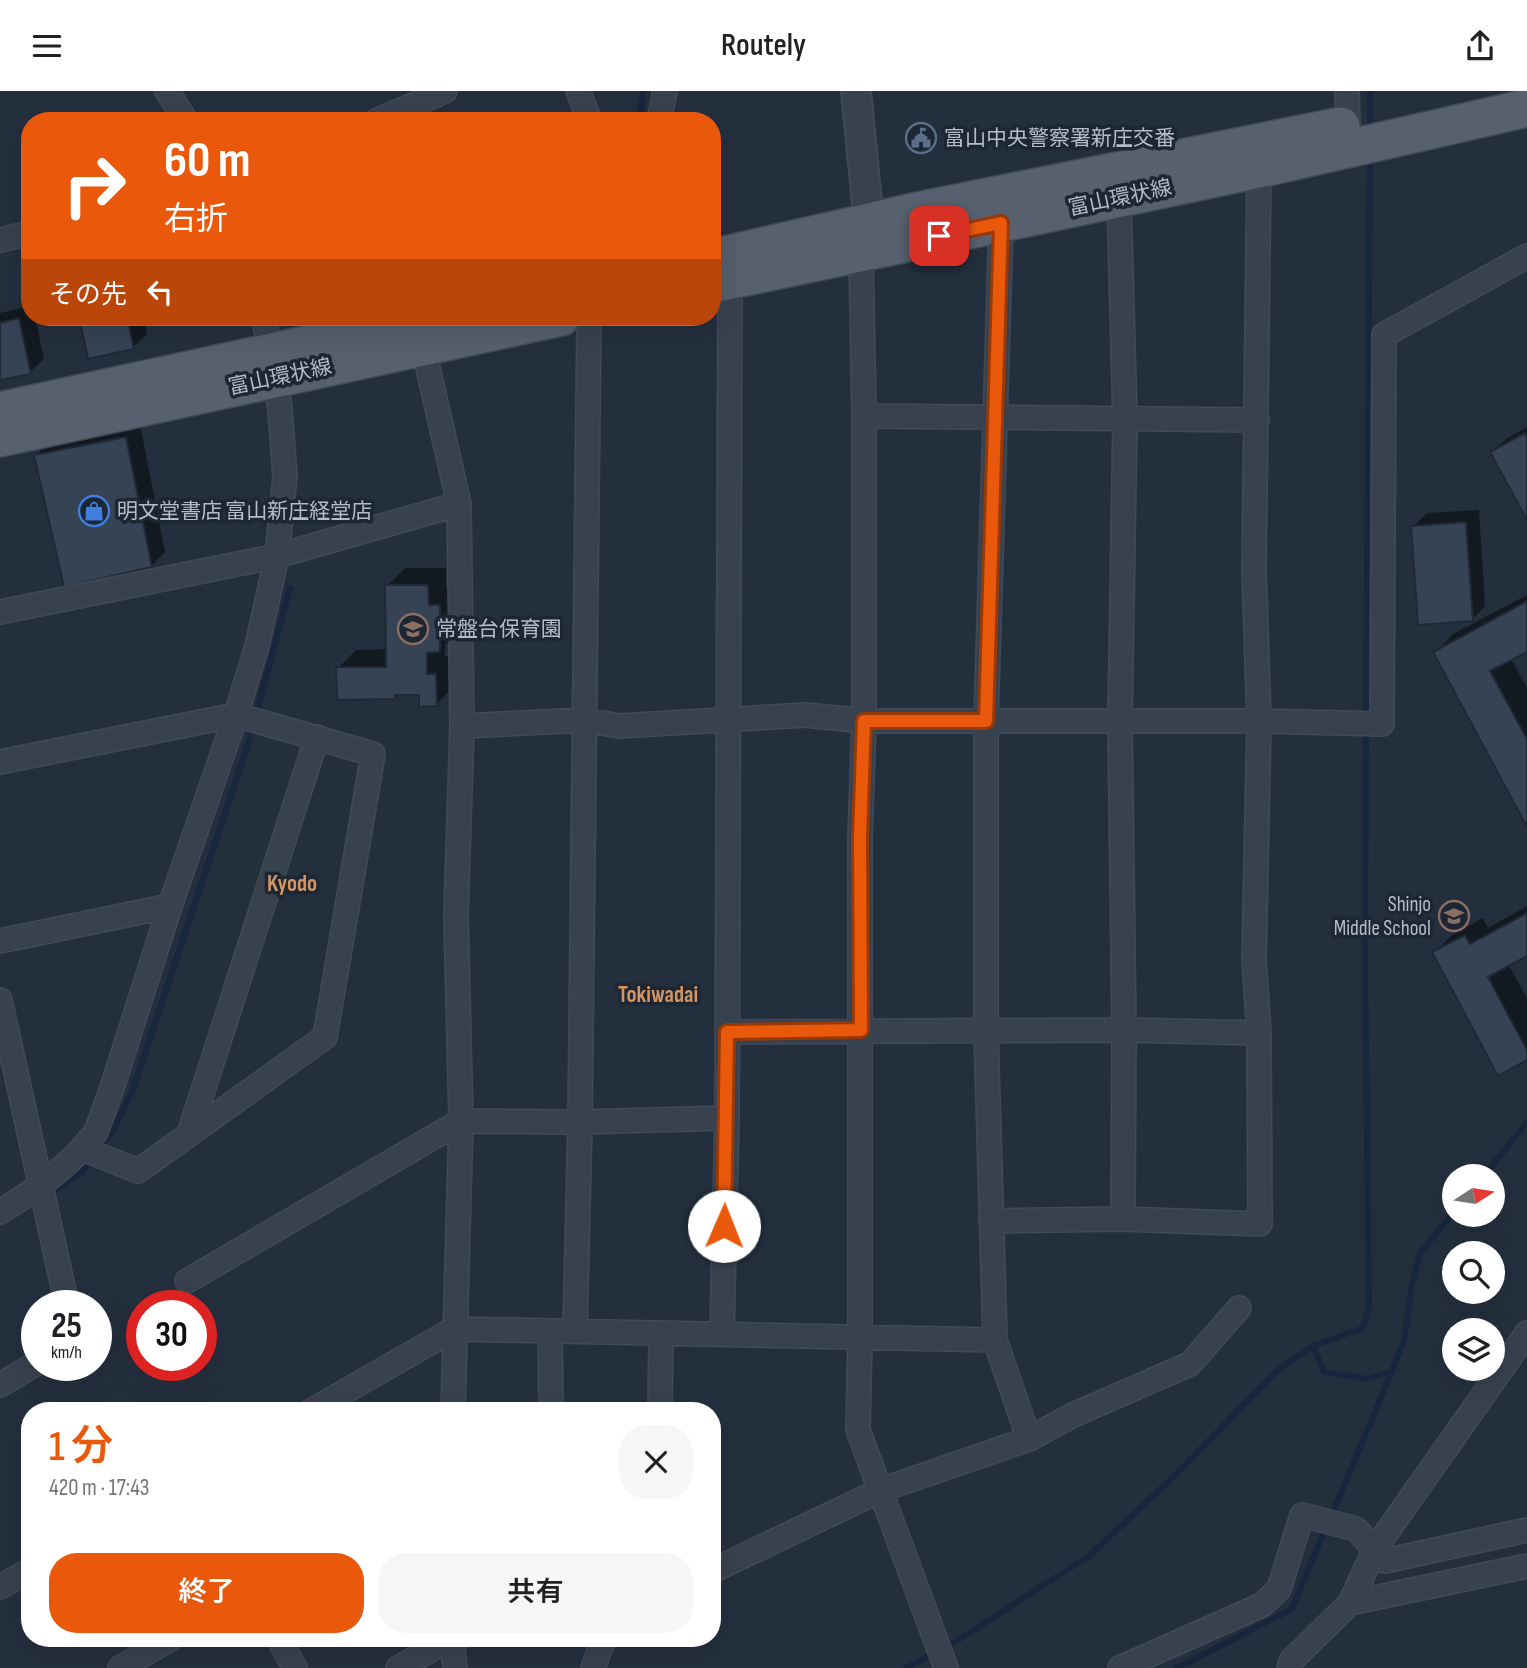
<!DOCTYPE html>
<html lang="ja">
<head>
<meta charset="utf-8">
<style>
	:root { --surface:#fff; --page:#f6f6f6; --text:#202124; --muted:#757577; --accent:#ea580c }
	body { margin:0; font-family:"Sofia Sans Condensed","Noto Sans JP",sans-serif; background:var(--page); color:var(--text); height:100vh; display:flex; flex-direction:column; font-size:26px; white-space:nowrap }
	* { box-sizing:border-box; margin:0 }
	p { font-size:23px; color:var(--muted) }
	.icon { flex:none; width:38px; height:38px; fill:none; stroke:currentColor; stroke-width:2; stroke-linecap:round; stroke-linejoin:round }
	.map { position:relative; flex:1; overflow:hidden }
	.details { position:absolute; left:21px; top:1311px; width:700px; height:245px; display:flex; flex-direction:column; background:var(--surface); border-radius:28px; box-shadow:0 7px 28px #0002 }
	.details>* { flex:none }
	.banner { position:absolute; left:21px; top:21px; width:700px; height:214px; border-radius:28px; box-shadow:0 7px 28px #0002; background:#ea580c; color:#fff; overflow:hidden }
	.needle { width:46px; rotate:78deg }
	.controls { position:absolute; left:1442px; top:1073px; display:grid; gap:14px }
	.controls a { display:grid; place-items:center; width:63px; height:63px; border-radius:50%; background:var(--surface); box-shadow:0 7px 28px #0002; font-size:35px }
	.speed { position:absolute; left:21px; top:1199px; display:flex; gap:14px; font-size:35px; font-weight:700; text-align:center }
	.speed>* { display:grid; place-content:center; width:91px; height:91px; border-radius:50%; background:var(--surface); box-shadow:0 7px 28px #0002; line-height:1 }
	.speed small { font-size:18px; font-weight:400 }
	.speed .limit { border:10px solid #d22; background:#fff; color:#111 }
	.pin { position:absolute; display:grid; place-items:center; width:60px; height:60px; color:#fff; margin:-30px; border-radius:14px; box-shadow:0 4px 10px #0006 }
	.me { position:absolute; width:77px; margin:-38px; rotate:1deg; stroke-linejoin:round; filter:drop-shadow(0 0 5px #0008) }
	.turn { display:flex; align-items:center; gap:24px; height:147px; padding:0 28px; font-size:32px }
	.turn .icon { width:91px; height:91px; stroke-width:2.5 }
	.turn b { display:block; font-size:49px; line-height:60px }
	.then { display:flex; align-items:center; height:66px; padding:0 28px; background:#0003; gap:14px; font-size:26px }
	.round { display:grid; place-items:center; flex:none; width:74px; height:74px; border-radius:28px; background:var(--page) }
	.headline { display:flex; align-items:center; justify-content:space-between; height:119px; padding:0 28px }
	h1 { font-size:42px; font-weight:600; line-height:52px; color:var(--accent) }
	.cta { display:flex; gap:14px; margin-top:auto; padding:14px 28px }
	.cta a { flex:1; height:80px; border-radius:28px; background:var(--accent); color:#fff; font-size:28px; font-weight:600; line-height:80px; text-align:center }
	.cta a+a { background:var(--page); color:var(--text) }
	header { display:flex; justify-content:space-between; align-items:center; height:91px; padding:0 28px; background:var(--surface); font-size:32px; font-weight:600 }
	.map>svg:first-child { display:block }
	.shadow { fill:#0007 }
	.lines { fill:none; stroke-linecap:round; stroke-linejoin:round }
	.stream { stroke:#17263c; stroke-width:6 }
	.building { fill:#364354; stroke:#1f2835; stroke-width:2 }
	.minor-casing { stroke:#414a57; stroke-width:26 }
	.tertiary-casing { stroke:#414a57; stroke-width:32 }
	.primary-casing { stroke:#414a57; stroke-width:40 }
	.minor { stroke:#38414e; stroke-width:23 }
	.tertiary { stroke:#38414e; stroke-width:28 }
	.primary { stroke:#56606e; stroke-width:37 }
	.route-casing { stroke:#983908; stroke-width:18 }
	.route { stroke:#ea580c; stroke-width:12 }
	.labels { text-anchor:middle; dominant-baseline:central; stroke-width:7; stroke-linejoin:round; paint-order:stroke }
	.poi-label { font-size:21px; fill:#b4bcc9; stroke:#1d2633; text-anchor:start }
	.street-label { font-size:21px; fill:#b4bcc9; stroke:#1d2633 }
	.neighbourhood-label { font-size:23px; font-weight:bold; fill:#d59563; stroke:#1d2633 }
</style>
</head>
<body>
<header><svg class="icon" aria-label="menu" viewBox="0 0 24 24"><path d="M4 6h16M4 12h16M4 18h16"/></svg>Routely<svg class="icon" aria-label="share" viewBox="0 0 24 24"><path d="M12 15V3M7 8l5-5 5 5M5 13v7h14v-7"/></svg></header>
<div class="map">
<svg width="1527" height="1577" viewBox="0 0 1527 1577">
	<rect width="100%" height="100%" fill="#242f3e"/>
	<path class="shadow" d="M 30,215 L 30,226 L 35,226 L 44,268 L 30,281 L 0,288 L 0,222 Z
		M 81,226 L 143,226 L 147,243 L 133,256 L 89,266 Z
		M 140,333 L 165,461 L 151,475 L 36,364 L 50,351 Z
		M 1527,336 L 1527,425 L 1492,361 L 1506,348 Z
		M 1479,419 L 1485,515 L 1472,529 L 1413,436 L 1427,422 Z
		M 405,477 L 446,477 L 446,496 L 458,496 L 458,541 L 445,554 L 445,565 L 454,565 L 454,595 L 436,614 L 421,602 L 399,603 L 395,607 L 338,577 L 356,559 L 387,558 L 387,495 Z
		M 1527,504 L 1527,559 L 1511,567 L 1527,597 L 1527,732 L 1435,562 L 1453,543 Z
		M 1527,815 L 1527,863 L 1508,873 L 1527,907 L 1527,967 L 1434,862 L 1452,844 L 1483,827 L 1488,837 Z"/>
	<g class="lines">
		<path class="stream" d="M 640,30 L 643,0
			M 1370,40 L 1370,0
			M 1366,628 L 1370,65
			M 98,1059 L 115,1036 L 133,998 L 250,647 L 290,497
			M 1484,1085 L 1527,1031
			M 46,1104 L 82,1082 L 92,1068
			M 1313,1255 L 1324,1281 L 1368,1288 L 1392,1280 L 1404,1250 L 1412,1193 L 1420,1162 L 1454,1121
			M 1331,1426 L 1392,1280
			M 906,1577 L 955,1551 L 1089,1465 L 1169,1390 L 1278,1279 L 1313,1255 L 1363,1237 L 1369,1215 L 1365,876 L 1366,639
			M 1177,1577 L 1292,1518 L 1326,1436"/>
	</g>
	<path class="building" d="M 79,226 L 127,226 L 134,258 L 88,268 Z
		M 19,227 L 31,283 L 0,289 L 0,232 Z
		M 1525,342 L 1527,346 L 1527,429 L 1490,361 Z
		M 126,346 L 152,476 L 64,496 L 34,364 Z
		M 1466,431 L 1473,530 L 1418,534 L 1411,435 Z
		M 385,494 L 428,494 L 429,514 L 440,514 L 440,561 L 427,562 L 427,583 L 436,583 L 437,615 L 419,616 L 419,604 L 395,604 L 395,608 L 337,609 L 336,576 L 386,576 Z
		M 1527,510 L 1527,561 L 1490,580 L 1527,648 L 1527,736 L 1433,561 Z
		M 1527,822 L 1527,865 L 1488,886 L 1527,959 L 1527,969 L 1498,985 L 1432,861 L 1465,844 L 1470,853 Z"/>
	<g class="lines">
		<g class="minor-casing">
			<path id="minor" d="M 167,0 L 186,30
				M 578,0 L 590,30
				M 1347,0 L 1348,34
				M 376,30 L 445,0
				M 659,30 L 665,0
				M 1119,108 L 1125,328 L 1120,630 L 1124,939 L 1123,1128
				M 1001,133 L 986,630 L 986,940 L 995,1249 L 1029,1348
				M 0,149 L 30,142
				M 863,152 L 861,162 L 864,325 L 864,630 L 860,746 L 860,1246 L 858,1339 L 946,1577
				M 423,255 L 459,413 L 462,635 L 456,824 L 461,1030 L 453,1320
				M 864,325 L 1257,329
				M 0,521 L 277,465 L 459,413
				M 462,635 L 584,629 L 620,635 L 806,624 L 864,630 L 1259,630 L 1382,633 L 1384,244 L 1527,165
				M 0,671 L 236,624 L 373,663 L 325,946 L 138,1080 L 83,1058
				M 0,850 L 170,815
				M 0,909 L 67,1214
				M 727,941 L 1124,939 L 1259,942
				M 189,1043 L 317,646
				M 0,1121 C 36,1099 70,1075 96,1041 L 111,1000 L 170,815 L 236,624 L 257,555 L 277,465 L 285,385 L 280,318 L 271,260 L 263,226
				M 991,1130 L 1123,1128 L 1260,1133 L 1259,942 L 1254,869 L 1259,630 L 1254,478 L 1259,78
				M 187,1190 L 461,1030 L 580,1031 L 727,1027
				M 550,1240 L 551,1320
				M 575,1240 L 580,1031 L 589,226
				M 722,1243 L 727,1027 L 730,189
				M 0,1294 L 37,1272
				M 311,1320 L 454,1238 L 995,1249
				M 660,1320 L 661,1242
				M 712,1480 L 881,1399 L 1029,1348 L 1073,1324 L 1190,1273 L 1239,1217
				M 0,1496 L 30,1479
				M 1350,1512 L 1527,1475
				M 278,1547 L 295,1577
				M 452,1547 L 455,1577
				M 120,1577 L 172,1547
				M 398,1577 L 452,1547
				M 593,1577 L 604,1547
				M 1120,1577 L 1262,1514 L 1279,1498 L 1302,1424 L 1356,1438 L 1385,1470 L 1527,1439
				M 1289,1577 L 1291,1570 L 1350,1512 L 1375,1458 L 1527,1242"/>
		</g>
		<g class="tertiary-casing">
			<path id="tertiary" d="M 856,0 L 869,132"/>
		</g>
		<g class="primary-casing">
			<path id="primary" d="M 712,167 L 913,121 L 1341,35
				M 712,193 L 1259,78 L 1527,17
				M 0,320 L 433,226
				M 0,347 L 561,226"/>
		</g>
		<use href="#minor" class="minor"/>
		<use href="#tertiary" class="tertiary"/>
		<use href="#primary" class="primary"/>
	</g>
	<g class="lines">
		<g class="route-casing">
			<path id="route" d="M 724,1135 L 727,941 L 861,939 L 860,746 L 864,630 L 986,630 L 1001,132 L 939,145"/>
		</g>
		<use href="#route" class="route"/>
	</g>
	<defs>
		<g id="civic-ring" transform="scale(1.575)"><circle r="9.5" fill="#1d2633" stroke="#5c6f8a" stroke-width="1.5"/><path d="M-.6-6.5H3V-4.5H.6V-3L4-1V1h2V6H-6V1h2V-1L-.6-3ZM-1.2 2.5V6h2.4V2.5Z" fill="#5c6f8a"/></g>
		<g id="shop-ring" transform="scale(1.575)"><circle r="9.5" fill="#1d2633" stroke="#3f7fe0" stroke-width="1.5"/><path d="M-5-2.5h2.3a2.7 3.5 0 0 1 5.4 0H5L5.5 6h-11ZM-1.5-2.5h3a1.5 2.3 0 0 0-3 0Z" fill="#3f7fe0"/></g>
		<g id="school-ring" transform="scale(1.575)"><circle r="9.5" fill="#1d2633" stroke="#8d6e63" stroke-width="1.5"/><path d="M0-5L7-2L0 1L-7-2ZM-4 1L0 2.5L4 1V4Q0 6-4 4Z" fill="#8d6e63"/></g>
	</defs>
	<g fill-rule="evenodd">
		<use href="#civic-ring" x="921" y="47"/>
		<use href="#shop-ring" x="94" y="420"/>
		<use href="#school-ring" x="413" y="538"/>
		<use href="#school-ring" x="1454" y="825"/>
	</g>
	<g class="labels">
		<g class="poi-label">
			<text x="944" y="47">富山中央警察署新庄交番</text>
			<text x="117" y="420">明文堂書店 富山新庄経堂店</text>
			<text x="436" y="538">常盤台保育園</text>
			<text x="1431" y="813" text-anchor="end">Shinjo<tspan x="1431" dy="24">Middle School</tspan></text>
		</g>
		<g class="street-label">
			<text transform="translate(1120 107) rotate(-12)">富山環状線</text>
			<text transform="translate(280 286) rotate(-12)">富山環状線</text>
		</g>
		<g class="neighbourhood-label">
			<text x="292" y="793">Kyodo</text>
			<text x="658" y="904">Tokiwadai</text>
		</g>
	</g>
</svg>
<div class="controls">
<a><svg class="needle" viewBox="-14 -14 28 28"><path d="M0-13l5 13h-10z" fill="#e53935"/><path d="M0 13l5-13h-10z" fill="#757577"/></svg></a>
<a><svg class="icon" aria-label="search" viewBox="0 0 24 24"><circle cx="10" cy="10" r="6"/><path d="M15 15l6 6"/></svg></a>
<a><svg class="icon" aria-label="layers" viewBox="0 0 24 24"><path d="M12 4l9 5-9 5-9-5zM3 14l9 5 9-5"/></svg></a>
</div>
<div class="speed"><div>25<small>km/h</small></div><div class="limit">30</div></div>
<div class="pin" style="left:939px;top:145px;background:#d93025"><svg class="icon" aria-label="arrive" viewBox="0 0 24 24"><path d="M6 21V4h12l-3 4 3 4H6"/></svg></div>
<svg class="me" style="left:724px;top:1135px" viewBox="-20 -20 40 40"><circle r="19" fill="#fff"/><path d="M0-13L10 11 0 6-10 11z" fill="#ea580c"/></svg>
<div class="banner">
<div class="turn"><svg class="icon" aria-label="right" viewBox="0 0 24 24"><path d="M7 20v-9h11M14 6l5 5-5 5"/></svg><div><b>60 m</b>右折</div></div>
<div class="then">その先<svg class="icon" aria-label="left" viewBox="0 0 24 24"><path d="M17 20v-9H6M10 6l-5 5 5 5"/></svg></div>
</div>
<section class="details">
<div class="headline"><div><h1>1 分</h1><p>420 m · 17:43</p></div><a class="round"><svg class="icon" aria-label="close" viewBox="0 0 24 24"><path d="M6 6l12 12M18 6L6 18"/></svg></a></div>
<div class="cta"><a>終了</a><a>共有</a></div>
</section>
</div>
</body>
</html>
